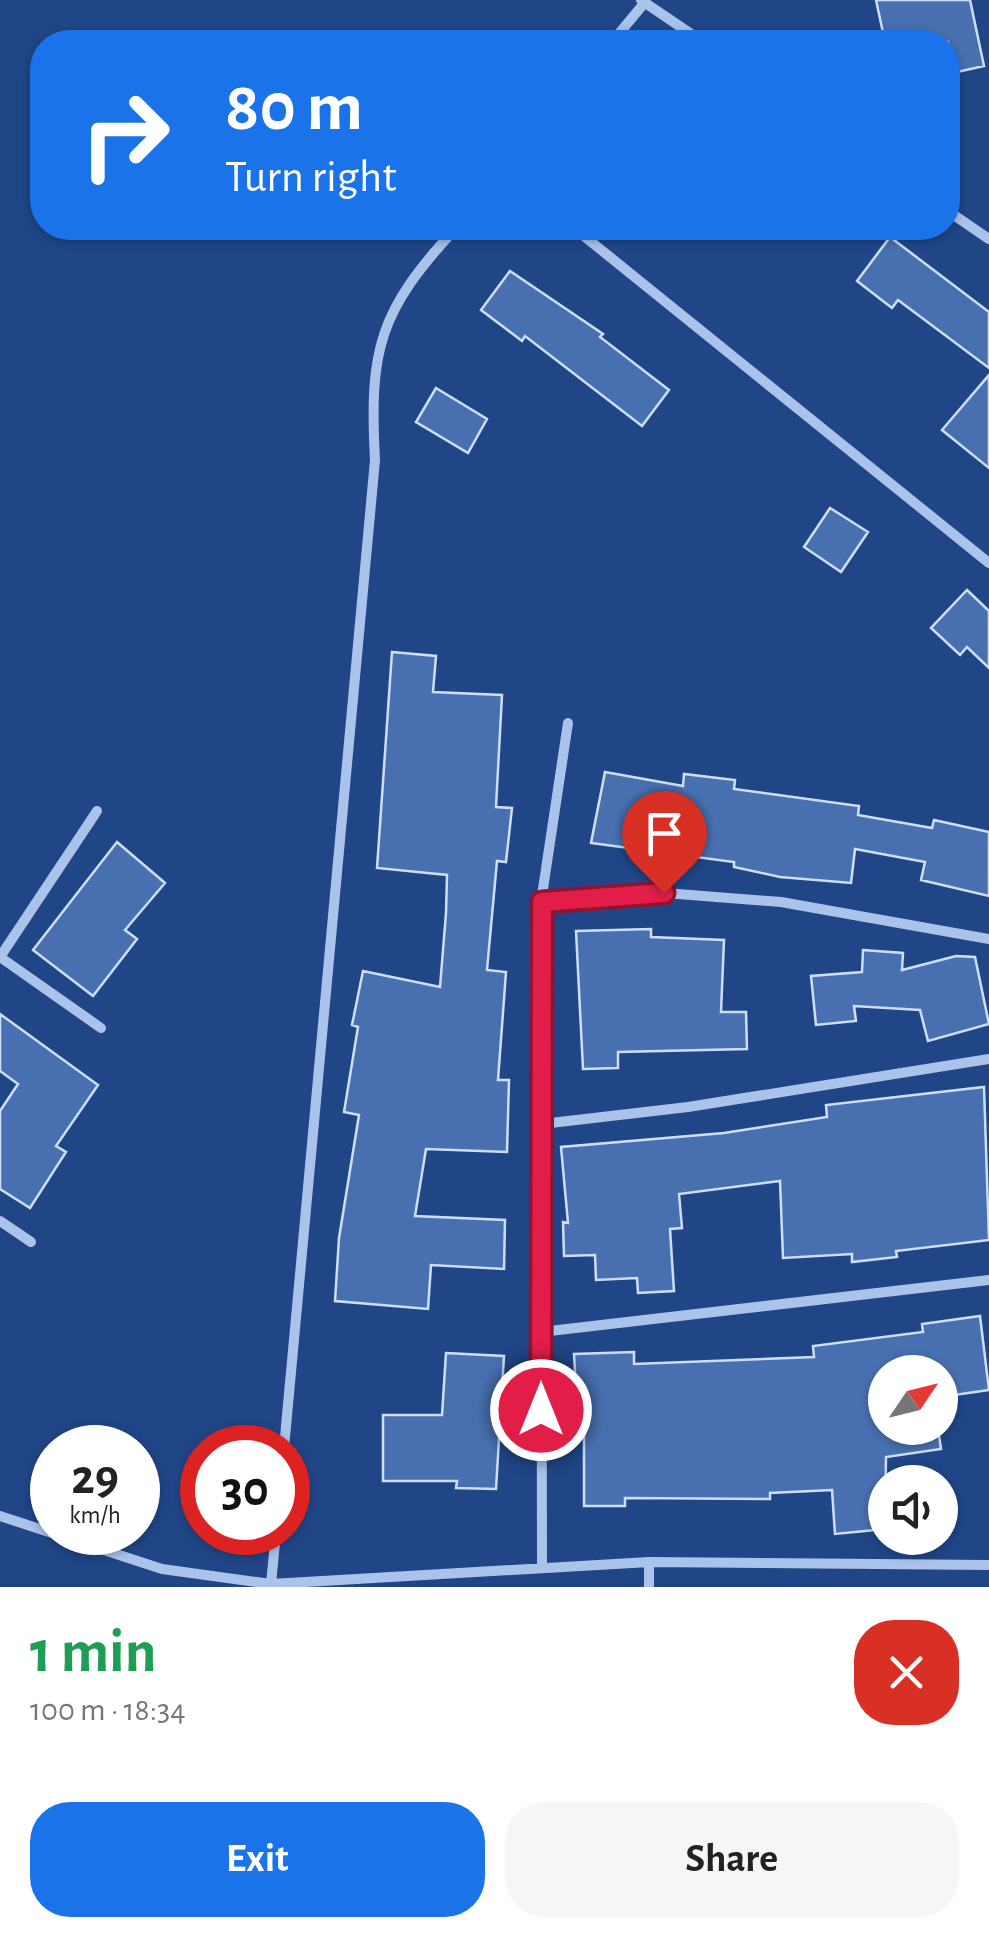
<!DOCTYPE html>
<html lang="en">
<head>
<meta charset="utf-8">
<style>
	:root { --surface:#fff; --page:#f6f6f6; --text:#222; --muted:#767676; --accent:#1a73e8 }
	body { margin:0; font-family:"Alegreya Sans",sans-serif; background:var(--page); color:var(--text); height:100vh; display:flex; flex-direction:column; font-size:38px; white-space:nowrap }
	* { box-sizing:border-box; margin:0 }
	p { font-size:32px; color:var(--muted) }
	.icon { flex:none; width:55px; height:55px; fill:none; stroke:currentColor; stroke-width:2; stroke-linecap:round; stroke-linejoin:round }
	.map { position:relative; height:1587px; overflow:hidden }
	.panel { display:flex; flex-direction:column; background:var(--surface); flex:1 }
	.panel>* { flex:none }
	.banner { position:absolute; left:30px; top:30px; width:930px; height:210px; border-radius:40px; box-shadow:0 2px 8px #0004; background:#1a73e8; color:#fff; overflow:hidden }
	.needle { width:65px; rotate:55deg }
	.fabs { position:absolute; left:868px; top:1355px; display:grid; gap:20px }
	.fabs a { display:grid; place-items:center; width:90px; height:90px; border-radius:50%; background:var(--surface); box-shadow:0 2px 8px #0004; font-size:50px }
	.speed { position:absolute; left:30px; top:1425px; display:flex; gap:20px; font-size:50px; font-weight:700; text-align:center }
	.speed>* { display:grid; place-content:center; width:130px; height:130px; border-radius:50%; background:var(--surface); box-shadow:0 2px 8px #0004; line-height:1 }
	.speed small { font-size:25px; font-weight:400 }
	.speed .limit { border:15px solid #d22; background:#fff; color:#111 }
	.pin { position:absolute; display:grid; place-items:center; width:85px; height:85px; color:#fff; margin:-102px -42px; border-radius:50% 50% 50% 0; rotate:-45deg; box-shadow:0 0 10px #0007 }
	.pin .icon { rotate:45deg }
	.me { position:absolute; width:110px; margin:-55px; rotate:0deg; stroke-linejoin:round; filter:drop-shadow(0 0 8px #0008) }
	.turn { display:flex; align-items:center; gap:35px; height:210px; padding:0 30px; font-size:45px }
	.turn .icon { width:130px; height:130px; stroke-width:2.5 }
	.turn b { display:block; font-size:70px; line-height:85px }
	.round { display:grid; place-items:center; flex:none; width:105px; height:105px; border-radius:40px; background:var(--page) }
	.head { display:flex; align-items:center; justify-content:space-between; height:170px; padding:0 30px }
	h1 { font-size:60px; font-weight:700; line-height:75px; color:#1e9e55 }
	.button { display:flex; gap:20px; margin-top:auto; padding:20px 30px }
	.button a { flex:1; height:115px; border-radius:40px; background:var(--accent); color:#fff; font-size:40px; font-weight:700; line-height:115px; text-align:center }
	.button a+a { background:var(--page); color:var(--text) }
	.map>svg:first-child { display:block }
	.building { fill:#4870b0; stroke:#cedef8; stroke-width:2.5 }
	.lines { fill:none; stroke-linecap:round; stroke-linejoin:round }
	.minor { stroke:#aac3ea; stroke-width:10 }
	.route-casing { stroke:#92132f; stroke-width:25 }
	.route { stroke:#e11d48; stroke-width:18 }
</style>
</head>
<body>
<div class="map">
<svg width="989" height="1587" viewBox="0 0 989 1587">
	<rect width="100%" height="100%" fill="#204687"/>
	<path class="building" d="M 876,0 L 970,0 L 984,66 L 948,74 L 948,42 L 885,42 Z
		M 890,237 L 989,312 L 989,368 L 898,300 L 892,308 L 857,281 Z
		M 510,271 L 603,334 L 600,337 L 669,390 L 642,426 L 525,336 L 522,341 L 481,310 Z
		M 989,375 L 989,468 L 942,430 Z
		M 436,388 L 487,419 L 468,453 L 416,422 Z
		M 830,508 L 868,532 L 841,572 L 804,547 Z
		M 967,590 L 989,611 L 989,668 L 967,647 L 960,655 L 931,628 Z
		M 392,652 L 436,656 L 433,692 L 502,695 L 496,807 L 512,808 L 506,862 L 497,861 L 487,970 L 506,972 L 498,1080 L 509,1080 L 507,1152 L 426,1149 L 415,1216 L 505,1220 L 504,1269 L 431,1265 L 428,1309 L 335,1301 L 339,1238 L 359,1115 L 344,1112 L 358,1027 L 352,1025 L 363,971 L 440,987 L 446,913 L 447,875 L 377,868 Z
		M 605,772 L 683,786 L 684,774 L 735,780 L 734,789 L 859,806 L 858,815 L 932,828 L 934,820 L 989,832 L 989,896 L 921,880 L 925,862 L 855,849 L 851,883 L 780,877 L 734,867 L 734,862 L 591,843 Z
		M 117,842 L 165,883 L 125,930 L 137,939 L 93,996 L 33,950 Z
		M 651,929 L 651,937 L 724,940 L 721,1012 L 746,1012 L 747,1049 L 618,1052 L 618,1068 L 583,1069 L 576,931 Z
		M 863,950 L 903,953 L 902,970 L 956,956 L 975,957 L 989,1024 L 928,1041 L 920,1010 L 854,1006 L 856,1021 L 816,1025 L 811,976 L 862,972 Z
		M 0,1014 L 98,1085 L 56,1146 L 66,1152 L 30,1208 L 0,1189 L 0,1111 L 18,1084 L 0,1071 Z
		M 984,1087 L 989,1240 L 896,1251 L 897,1257 L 852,1262 L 852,1254 L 783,1258 L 780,1181 L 679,1194 L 682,1228 L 670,1229 L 674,1291 L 638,1293 L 637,1278 L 596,1280 L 595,1255 L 564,1256 L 563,1222 L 568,1223 L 561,1147 L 724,1133 L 827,1117 L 826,1105 Z
		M 980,1316 L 989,1390 L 940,1397 L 940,1372 L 885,1372 L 885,1428 L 938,1428 L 941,1449 L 886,1457 L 885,1529 L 835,1534 L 832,1490 L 770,1493 L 770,1499 L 625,1498 L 625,1506 L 584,1506 L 584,1407 L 577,1407 L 574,1354 L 634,1352 L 634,1364 L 814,1357 L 813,1346 L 923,1332 L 922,1324 Z
		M 446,1353 L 504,1356 L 496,1489 L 456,1488 L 457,1481 L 383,1481 L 383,1415 L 442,1415 Z"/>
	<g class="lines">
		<path class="minor" d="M 641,0 L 703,42
			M 612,42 L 646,1
			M 948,211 L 989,239
			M 574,228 L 989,563
			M 97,811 L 0,957 L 101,1028
			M 541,902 L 665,893 L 781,902 L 989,939
			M 542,1124 L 688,1107 L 989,1059
			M 0,1221 L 31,1242
			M 541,1332 L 989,1280
			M 284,1448 L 375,460 C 369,349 379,311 456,228
			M 0,1516 L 162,1569 L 271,1584 L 649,1562 L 989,1565
			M 649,1562 L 649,1587
			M 542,1566 L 541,902 L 568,723
			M 271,1584 L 276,1532"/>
	</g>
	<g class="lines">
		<g class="route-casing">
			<path id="route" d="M 541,1410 L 542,902 L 664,893"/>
		</g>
		<use href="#route" class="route"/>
	</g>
</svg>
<div class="fabs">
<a><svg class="needle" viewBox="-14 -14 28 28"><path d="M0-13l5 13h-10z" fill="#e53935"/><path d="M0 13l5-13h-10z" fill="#767676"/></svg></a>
<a><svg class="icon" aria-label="sound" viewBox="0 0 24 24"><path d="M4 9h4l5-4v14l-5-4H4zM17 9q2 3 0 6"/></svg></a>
</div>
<div class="speed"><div>29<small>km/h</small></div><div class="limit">30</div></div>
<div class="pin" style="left:664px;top:893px;background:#d93025"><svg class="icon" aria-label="arrive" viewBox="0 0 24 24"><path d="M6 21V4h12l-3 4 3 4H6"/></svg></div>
<svg class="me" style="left:541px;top:1410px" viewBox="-20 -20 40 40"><circle r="17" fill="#e11d48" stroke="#fff" stroke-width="3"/><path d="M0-11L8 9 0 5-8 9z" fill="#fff"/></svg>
<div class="banner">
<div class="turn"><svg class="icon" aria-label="right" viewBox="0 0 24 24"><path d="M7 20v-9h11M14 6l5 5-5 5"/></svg><div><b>80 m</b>Turn right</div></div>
</div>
</div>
<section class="panel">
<div class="head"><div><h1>1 min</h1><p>100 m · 18:34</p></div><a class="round" style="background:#d93025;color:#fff"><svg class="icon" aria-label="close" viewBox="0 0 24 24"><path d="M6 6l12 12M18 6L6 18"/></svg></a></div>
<div class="button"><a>Exit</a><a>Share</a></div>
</section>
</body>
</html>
